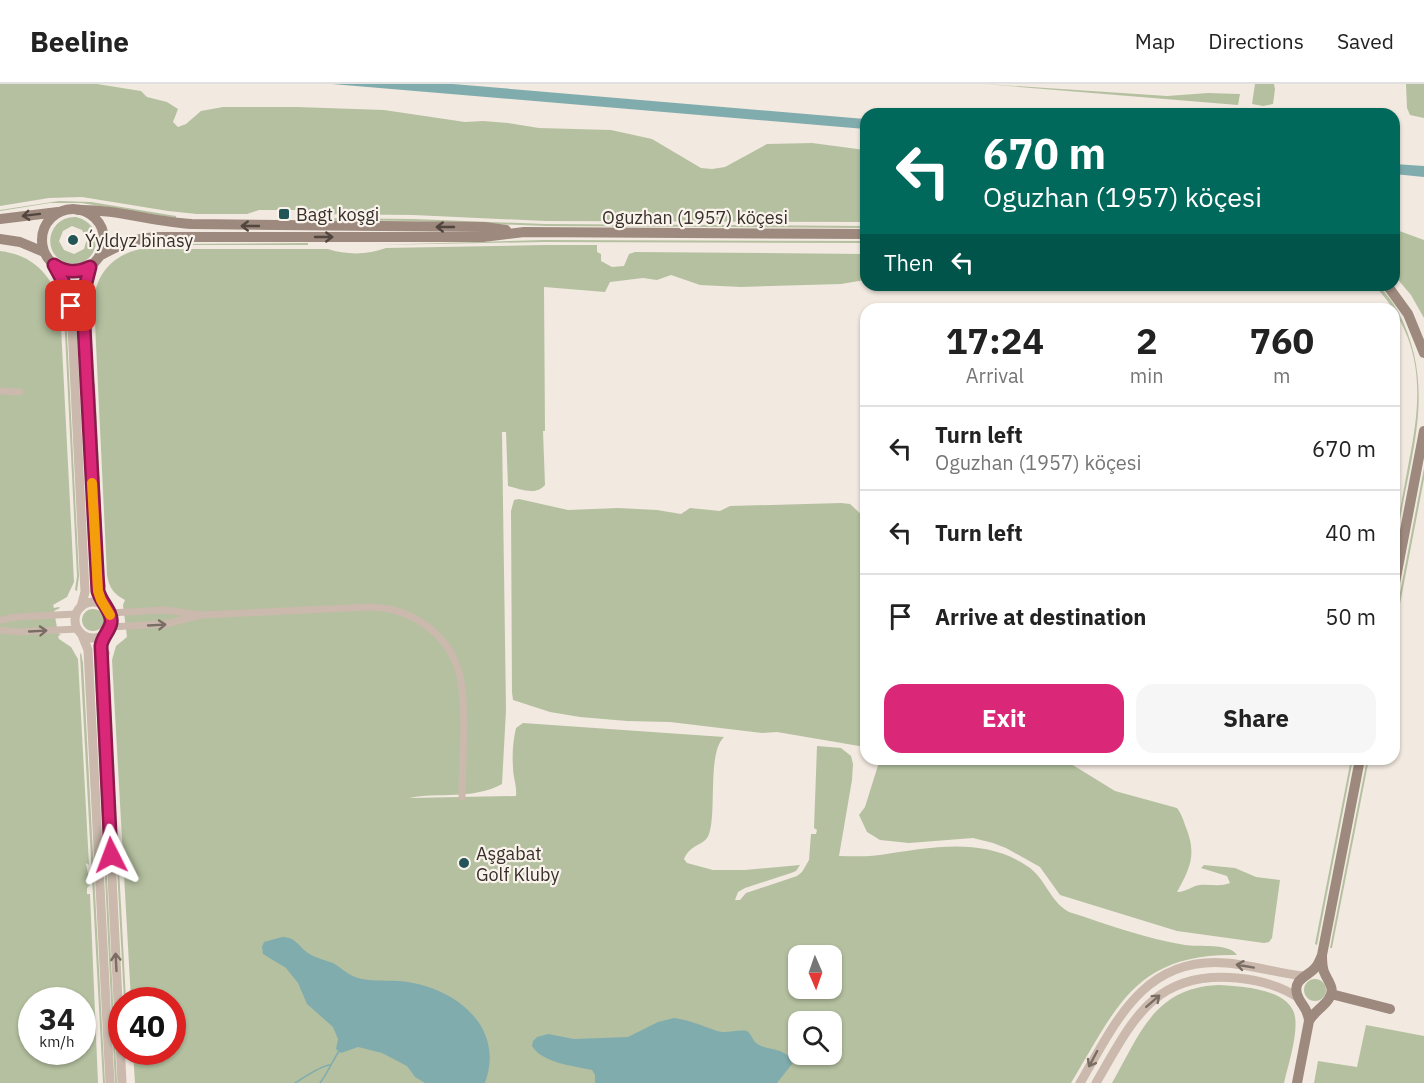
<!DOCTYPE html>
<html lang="en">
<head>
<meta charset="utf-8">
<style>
	:root { --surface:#fff; --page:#f6f6f6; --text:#222; --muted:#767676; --line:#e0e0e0; --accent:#db2777 }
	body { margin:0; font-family:"IBM Plex Sans",sans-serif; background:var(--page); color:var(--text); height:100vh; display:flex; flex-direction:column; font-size:22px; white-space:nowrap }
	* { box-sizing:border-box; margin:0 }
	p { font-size:20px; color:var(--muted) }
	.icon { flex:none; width:33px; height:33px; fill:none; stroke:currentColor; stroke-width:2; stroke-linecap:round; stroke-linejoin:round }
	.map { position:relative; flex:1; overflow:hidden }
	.details { position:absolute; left:860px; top:219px; width:540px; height:462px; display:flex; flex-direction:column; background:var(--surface); border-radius:18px; box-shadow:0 2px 4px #0004 }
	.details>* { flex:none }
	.hud { position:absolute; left:860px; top:24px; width:540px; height:183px; border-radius:18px; box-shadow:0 2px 4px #0004; background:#00695c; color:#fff; overflow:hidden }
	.needle { width:39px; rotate:178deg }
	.tools { position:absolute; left:788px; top:861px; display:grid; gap:12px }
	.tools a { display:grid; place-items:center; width:54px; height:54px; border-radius:12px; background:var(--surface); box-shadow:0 2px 4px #0004; font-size:30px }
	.speed { position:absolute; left:18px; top:903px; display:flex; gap:12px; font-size:30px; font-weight:700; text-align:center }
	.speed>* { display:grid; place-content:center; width:78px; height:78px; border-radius:50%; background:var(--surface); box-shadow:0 2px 4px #0004; line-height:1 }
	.speed small { font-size:15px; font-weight:400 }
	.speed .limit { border:9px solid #d22; background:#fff; color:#111 }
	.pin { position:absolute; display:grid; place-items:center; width:51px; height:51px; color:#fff; margin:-26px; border-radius:12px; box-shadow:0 3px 9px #0006 }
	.me { position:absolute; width:66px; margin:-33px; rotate:357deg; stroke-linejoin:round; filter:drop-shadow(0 0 4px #0008) }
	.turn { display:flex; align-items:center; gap:21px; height:126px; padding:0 24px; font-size:27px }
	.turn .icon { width:78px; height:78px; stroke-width:2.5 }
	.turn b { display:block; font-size:42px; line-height:51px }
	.then { display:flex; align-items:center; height:57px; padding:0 24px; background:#0003; gap:12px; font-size:22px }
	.eta { display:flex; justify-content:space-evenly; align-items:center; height:102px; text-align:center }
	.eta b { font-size:36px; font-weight:700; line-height:42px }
	.button { display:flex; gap:12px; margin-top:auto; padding:12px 24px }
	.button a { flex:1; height:69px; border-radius:18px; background:var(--accent); color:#fff; font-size:24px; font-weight:700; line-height:69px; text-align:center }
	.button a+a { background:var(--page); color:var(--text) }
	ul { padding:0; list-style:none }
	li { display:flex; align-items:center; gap:18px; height:84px; padding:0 24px; border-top:2px solid var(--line) }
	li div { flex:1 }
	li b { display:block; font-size:22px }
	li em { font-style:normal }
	header { display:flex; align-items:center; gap:36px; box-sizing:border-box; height:84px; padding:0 30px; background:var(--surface); border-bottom:2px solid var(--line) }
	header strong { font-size:28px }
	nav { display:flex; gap:33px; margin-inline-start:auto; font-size:21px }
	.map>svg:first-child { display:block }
	.green { fill:#b5c0a0; fill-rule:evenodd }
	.water { fill:#80acae }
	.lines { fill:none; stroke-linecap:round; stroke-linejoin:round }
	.stream { stroke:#80acae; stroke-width:1.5 }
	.minor { stroke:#cab9ac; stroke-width:7 }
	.tertiary { stroke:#cab9ac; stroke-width:9 }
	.secondary { stroke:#9d897d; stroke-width:10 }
	.oneway { stroke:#51463f }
	.oneway2 { stroke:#7a6d64 }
	.route-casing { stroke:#8e194d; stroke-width:15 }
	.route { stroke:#db2777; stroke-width:10 }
	.slow { stroke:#f59e0b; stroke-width:10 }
	.poi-dot { fill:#225458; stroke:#f9f3ec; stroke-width:2 }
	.labels { text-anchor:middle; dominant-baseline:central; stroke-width:4.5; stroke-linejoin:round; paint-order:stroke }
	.poi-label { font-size:18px; fill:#382f2a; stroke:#f9f3ec; text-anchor:start }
	.street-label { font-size:18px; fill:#382f2a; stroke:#f9f3ec }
</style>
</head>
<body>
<header>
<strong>Beeline</strong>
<nav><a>Map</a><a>Directions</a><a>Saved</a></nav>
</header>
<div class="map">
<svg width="1424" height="999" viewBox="0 0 1424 999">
	<rect width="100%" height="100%" fill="#f2e9e0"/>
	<path class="green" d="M 0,0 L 97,0 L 141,7 L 147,13 L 167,18 L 178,25 L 173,38 L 178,43 L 186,40 L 201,27 L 223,23 L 297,23 L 384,26 L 465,38 L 483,37 L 508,39 L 539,44 L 611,46 L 652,55 L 701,84 L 712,85 L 725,83 L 767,60 L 812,59 L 865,66 L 865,138 L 546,137 L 413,131 L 308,130 L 296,126 L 259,126 L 247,130 L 197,130 L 168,127 L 82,113 L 49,114 L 0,122 Z
		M 984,0 L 1167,12 L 1208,9 L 1240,10 L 1238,21 Z
		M 1255,0 L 1274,0 L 1275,5 L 1273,20 L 1263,22 L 1252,20 Z
		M 1406,0 L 1424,0 L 1424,34 L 1410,31 L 1407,24 Z
		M 59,117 L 91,118 L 176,132 L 176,134 L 81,119 L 50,119 L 0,127 L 0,126 Z
		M 76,133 C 109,141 98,186 68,179 C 40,172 47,132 76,133 ZM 72,142 L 82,146 L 87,155 L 84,165 L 74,170 L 64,166 L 59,157 L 63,147 Z
		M 313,134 L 414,135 L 546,140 L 865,142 L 866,144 L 546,142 L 414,137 L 313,136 Z
		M 1394,145 L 1424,156 L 1424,234 L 1411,211 L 1394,191 Z
		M 544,156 L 866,157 L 865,159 L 544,158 L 375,161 Z
		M 308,159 L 308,161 L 180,161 L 180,160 Z
		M 544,161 L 597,161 L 597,168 L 601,170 L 601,177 L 612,183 L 624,182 L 629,170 L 635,168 L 865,170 L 865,196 L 841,200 L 741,203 L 700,201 L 671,191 L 657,196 L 643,194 L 610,198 L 605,208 L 544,203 L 545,347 L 543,347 L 545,401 C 536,412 520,405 508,402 L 506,348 L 502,348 L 506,626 L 502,700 C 473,716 439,708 409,714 L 516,712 C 517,701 513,694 513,683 C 512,670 513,657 516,644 L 523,639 L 724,653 C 707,669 717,728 709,750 C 705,762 691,759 684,775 L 687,779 L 713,786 L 745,786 L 800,781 L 796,787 L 791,789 L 745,804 L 738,808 L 735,816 L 740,816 L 746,809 L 797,792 L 802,788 L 809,776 L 811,750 L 816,750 L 817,746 L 814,744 L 817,662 L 841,664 L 851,672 L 853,680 L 852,696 L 839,772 C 852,772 867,773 880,771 C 930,764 982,752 1027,782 C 1046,794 1049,817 1069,828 C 1107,840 1146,855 1185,861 C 1198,863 1230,859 1237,871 C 1135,869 1117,923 1071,999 L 135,999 L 133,968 L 172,968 L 172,916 L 131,916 L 112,576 L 116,562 L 127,553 L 123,521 L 125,516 C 114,510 109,504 107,491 L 94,218 C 95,190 114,170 141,165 L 328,165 C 346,171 368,171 386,164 ZM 798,872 L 831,872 L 831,904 L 798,904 ZM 798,938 L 831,938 L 831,970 L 798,970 Z
		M 0,167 C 33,171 53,191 60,223 L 74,498 L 67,513 L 53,521 L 54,524 L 59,523 L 60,524 L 54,527 L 58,549 L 61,551 L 58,552 L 59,555 L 71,563 L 78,575 L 89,781 L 86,779 L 90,801 L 87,804 L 87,810 L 90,810 L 98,999 L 0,999 ZM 32,916 L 82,916 L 82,968 L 32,968 Z
		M 1374,201 C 1384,204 1392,218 1398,227 C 1424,278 1422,323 1411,379 C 1405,409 1399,439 1394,469 L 1394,458 C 1399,431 1404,404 1409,377 C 1423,308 1424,255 1374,201 Z
		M 64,230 L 66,230 L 79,492 L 77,507 L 75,506 L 77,492 Z
		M 77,230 L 79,230 L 92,506 L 91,506 Z
		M 95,299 L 104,491 L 106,503 L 104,504 L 102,491 L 92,302 Z
		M 1424,384 L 1424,395 L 1394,551 L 1394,540 Z
		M 519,415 L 568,426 L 618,424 L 657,426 L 681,430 L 690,424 L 720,427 L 730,422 L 841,419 L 850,420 L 865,434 L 865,663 L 777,648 L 762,649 L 670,638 L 627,637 L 580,633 L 550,628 L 513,616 L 512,608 L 511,427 L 514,416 Z
		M82 536a11 11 0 1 1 22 0a11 11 0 1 1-22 0Z
		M 108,567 L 110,568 L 108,577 L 126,916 L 124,916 L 106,577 Z
		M 94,568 L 96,568 L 117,999 L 115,999 Z
		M 81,569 L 83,579 L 105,999 L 103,999 L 80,570 Z
		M 880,675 L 1063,675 L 1115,707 L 1177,724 C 1181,729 1183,735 1185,741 C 1197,770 1191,782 1177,808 C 1187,808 1191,802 1200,801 C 1211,800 1220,803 1230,799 L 1227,792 L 1201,784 L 1204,781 L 1235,784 L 1256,793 L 1280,796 L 1272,854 L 1269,858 L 1264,859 L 1177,847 L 1060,811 L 1040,783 L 1006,764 L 993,759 L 973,754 L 909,759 L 880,756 L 867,748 L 859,731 L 865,723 Z
		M 1351,675 L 1353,675 L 1317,861 L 1315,860 Z
		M 1367,675 L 1369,675 L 1332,864 L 1330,864 Z
		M1304 906a11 11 0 1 1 22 0a11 11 0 1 1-22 0Z
		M 1218,901 C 1241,902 1291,905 1295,933 C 1298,951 1288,981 1284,999 L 1112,999 C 1140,950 1154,904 1218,901 Z
		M 1366,941 L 1424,952 L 1424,999 L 1314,999 L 1318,977 L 1357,983 Z"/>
	<path class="water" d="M 332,0 L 453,0 L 865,35 L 865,45 Z
		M 1394,80 L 1424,82 L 1424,93 L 1394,90 Z
		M 282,853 C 296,853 298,862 308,869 C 315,874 325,876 333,879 C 340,883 346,889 353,892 C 368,899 391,895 408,898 C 458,906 505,944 485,999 L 425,999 L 415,993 L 407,982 L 382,969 L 358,963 L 341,969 L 336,965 L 338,955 L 333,943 L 307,920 L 298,899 L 286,884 L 263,870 L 262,863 L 264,858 Z
		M 674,934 C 690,936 703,942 717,947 C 727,950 737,945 747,947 C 752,951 752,955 756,959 C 768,968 788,962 792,980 L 777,999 L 595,999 L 595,991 L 592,986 C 574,982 542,979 532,962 L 533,957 L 537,953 L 548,950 L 574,955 L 628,953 L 658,938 Z"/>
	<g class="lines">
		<path class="stream" d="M 295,999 C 303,994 322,981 330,981
			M 320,999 C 328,988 332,978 339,967"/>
		<path class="minor" d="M 0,307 L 20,308
			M 109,529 L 165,526 L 202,531 L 370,523 C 409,524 445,546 458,585 C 468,616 462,678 462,713
			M 0,536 L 17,533 L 76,530
			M 110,543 L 166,540 L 197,532
			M 0,546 L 18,548 L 77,545"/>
		<path class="tertiary" d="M 54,181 L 66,203 L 71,222 L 85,508 L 81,523
			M 90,183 L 85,203 L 83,223 L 98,507 L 103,521
			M75 536a18 18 0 1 1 36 0a18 18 0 1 1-36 0Z
			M 105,550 L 102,556 L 101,566 L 122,999
			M 82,551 L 88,566 L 110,999
			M 1080,999 C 1115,940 1143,872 1226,879 C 1252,881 1277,889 1303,892
			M 1096,999 C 1132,937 1154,886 1237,894 C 1258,896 1281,902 1299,914"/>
		<path class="secondary" d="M42 156a31 31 0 1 1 62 0a31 31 0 1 1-62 0Z
			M 78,126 C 116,125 154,138 192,140 L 484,143 L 506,146
			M 0,135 L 58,128
			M 0,155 L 20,158 L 44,168
			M 101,171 C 120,161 135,154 157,153 L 483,153 L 524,148 L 866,150
			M 1387,201 L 1408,230 L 1424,269
			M 1394,504 L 1424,347
			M 1322,871 L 1360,675
			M 1331,910 L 1390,925
			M 1297,999 L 1309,937 C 1308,923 1300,921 1297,910 C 1293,895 1307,893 1315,884 C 1318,881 1320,876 1322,871 C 1322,877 1322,885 1325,890 C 1329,899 1336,905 1328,916 C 1322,924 1314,928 1309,937"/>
	</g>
	<defs><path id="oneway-shaft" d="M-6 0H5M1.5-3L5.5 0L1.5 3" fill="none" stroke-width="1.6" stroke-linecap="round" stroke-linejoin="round" transform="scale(1.5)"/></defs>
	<g class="oneway">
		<use href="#oneway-shaft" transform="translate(31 131) rotate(173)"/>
		<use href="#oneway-shaft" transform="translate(250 142) rotate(-180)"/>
		<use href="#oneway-shaft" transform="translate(445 143) rotate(-180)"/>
		<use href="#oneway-shaft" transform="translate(324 153)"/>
	</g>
	<g class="oneway2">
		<use href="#oneway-shaft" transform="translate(157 541) rotate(-3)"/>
		<use href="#oneway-shaft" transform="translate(38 547) rotate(-3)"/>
		<use href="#oneway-shaft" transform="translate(116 878) rotate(-93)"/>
		<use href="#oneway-shaft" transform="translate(1245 882) rotate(-170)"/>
		<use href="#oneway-shaft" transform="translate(1153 917) rotate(-41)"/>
		<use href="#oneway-shaft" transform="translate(1093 975) rotate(118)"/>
	</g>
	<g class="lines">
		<g class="route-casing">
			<path id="route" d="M 71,222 L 66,203 L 54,181 C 66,189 77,189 90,183 L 85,203 L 83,223 L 98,507 C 101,519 113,528 111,539 C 109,548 102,553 101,562 L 111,771"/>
		</g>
		<use href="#route" class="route"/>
		<path class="slow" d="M 92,399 L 98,507 L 101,516 L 110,531"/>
	</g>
	<g class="poi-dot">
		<rect x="278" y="124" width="12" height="12" rx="3"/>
		<circle cx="73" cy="156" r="6"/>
		<circle cx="464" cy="779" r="6"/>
	</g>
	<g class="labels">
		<g class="poi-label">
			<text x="296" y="130">Bagt koşgi</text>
			<text x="85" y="156">Ýyldyz binasy</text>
			<text x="476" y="769">Aşgabat<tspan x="476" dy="21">Golf Kluby</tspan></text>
		</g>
		<g class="street-label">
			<text x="695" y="133">Oguzhan (1957) köçesi</text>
		</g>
	</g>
</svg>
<div class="tools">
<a><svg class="needle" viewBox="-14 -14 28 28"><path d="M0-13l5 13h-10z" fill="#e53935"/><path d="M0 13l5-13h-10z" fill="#767676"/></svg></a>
<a><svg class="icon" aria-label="search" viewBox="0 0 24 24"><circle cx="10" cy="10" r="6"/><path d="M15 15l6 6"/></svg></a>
</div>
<div class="speed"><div>34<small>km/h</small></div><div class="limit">40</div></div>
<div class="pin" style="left:71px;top:222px;background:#d93025"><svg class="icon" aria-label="arrive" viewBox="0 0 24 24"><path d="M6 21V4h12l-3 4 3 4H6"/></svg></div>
<svg class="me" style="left:111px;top:771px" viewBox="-20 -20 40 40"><path d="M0-17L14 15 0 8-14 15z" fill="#db2777" stroke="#fff" stroke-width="4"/></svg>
<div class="hud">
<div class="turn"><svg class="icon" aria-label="left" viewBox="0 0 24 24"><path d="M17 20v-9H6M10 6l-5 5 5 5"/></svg><div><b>670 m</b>Oguzhan (1957) köçesi</div></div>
<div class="then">Then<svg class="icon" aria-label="left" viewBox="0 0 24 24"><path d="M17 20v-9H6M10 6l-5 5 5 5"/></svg></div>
</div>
<section class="details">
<div class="eta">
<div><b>17:24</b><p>Arrival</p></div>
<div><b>2</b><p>min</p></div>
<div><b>760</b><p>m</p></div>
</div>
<ul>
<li><svg class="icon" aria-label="left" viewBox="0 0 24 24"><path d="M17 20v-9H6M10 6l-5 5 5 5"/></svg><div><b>Turn left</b><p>Oguzhan (1957) köçesi</p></div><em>670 m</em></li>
<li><svg class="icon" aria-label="left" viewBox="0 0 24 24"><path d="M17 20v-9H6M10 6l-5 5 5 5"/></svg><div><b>Turn left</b></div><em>40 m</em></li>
<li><svg class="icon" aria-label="arrive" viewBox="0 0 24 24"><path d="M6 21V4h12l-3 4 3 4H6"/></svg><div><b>Arrive at destination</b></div><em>50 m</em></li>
</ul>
<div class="button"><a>Exit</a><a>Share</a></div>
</section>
</div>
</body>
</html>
